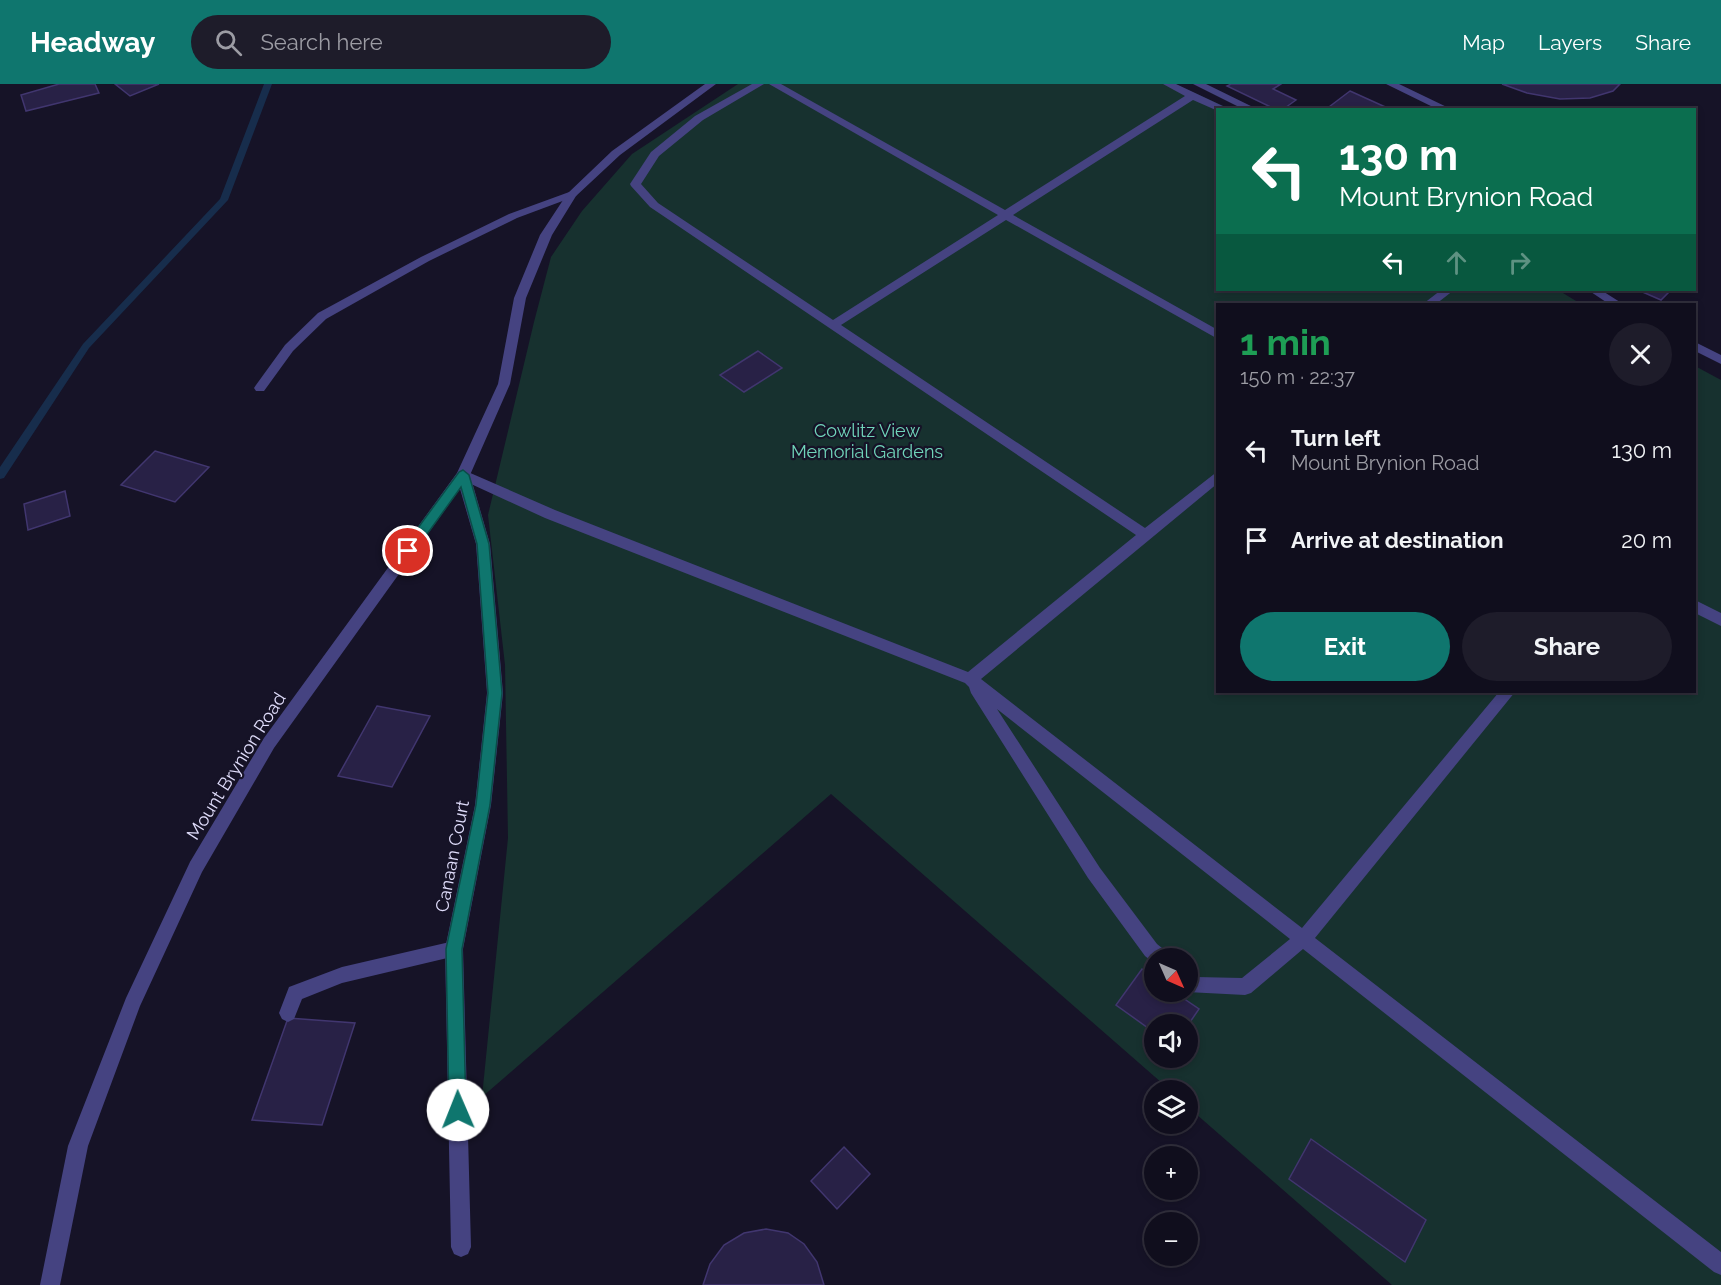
<!DOCTYPE html>
<html lang="en">
<head>
<meta charset="utf-8">
<style>
	:root { --surface:#100e1d; --page:#1e1c2a; --text:#f1f3f6; --muted:#9c9ca4; --line:#302e3b; --accent:#0f766e }
	body { margin:0; font-family:Raleway,sans-serif; background:var(--page); color:var(--text); height:100vh; display:flex; flex-direction:column; font-size:22px; white-space:nowrap }
	* { box-sizing:border-box; margin:0 }
	p { font-size:20px; color:var(--muted) }
	.icon { flex:none; width:33px; height:33px; fill:none; stroke:currentColor; stroke-width:2; stroke-linecap:round; stroke-linejoin:round }
	.map { position:relative; flex:1; overflow:hidden }
	.sheet { position:absolute; left:1216px; top:219px; width:480px; height:390px; display:flex; flex-direction:column; background:var(--surface); border-radius:0px; box-shadow:0 3px 9px #0003,0 0 0 2px var(--line) }
	.sheet>* { flex:none }
	.top-card { position:absolute; left:1216px; top:24px; width:480px; height:183px; border-radius:0px; box-shadow:0 3px 9px #0003,0 0 0 2px var(--line); background:#0b6e4f; color:#fff; overflow:hidden }
	.needle { width:39px; rotate:135deg }
	.buttons { position:absolute; left:1144px; top:864px; display:grid; gap:12px }
	.buttons a { display:grid; place-items:center; width:54px; height:54px; border-radius:50%; background:var(--surface); box-shadow:0 3px 9px #0003,0 0 0 2px var(--line); font-size:30px }
	.pin { position:absolute; display:grid; place-items:center; width:51px; height:51px; color:#fff; margin:-26px; border:3px solid #fff; border-radius:50%; box-shadow:0 2px 6px #0007 }
	.me { position:absolute; width:66px; margin:-33px; rotate:359deg; stroke-linejoin:round; filter:drop-shadow(0 0 4px #0008) }
	.turn { display:flex; align-items:center; gap:21px; height:126px; padding:0 24px; font-size:27px }
	.turn .icon { width:78px; height:78px; stroke-width:2.5 }
	.turn b { display:block; font-size:42px; line-height:51px }
	.lanes { display:flex; align-items:center; height:57px; padding:0 24px; background:#0003; justify-content:center; gap:30px; direction:ltr }
	.lanes .off { opacity:.35 }
	.round { display:grid; place-items:center; flex:none; width:63px; height:63px; border-radius:32px; background:var(--page) }
	.head { display:flex; align-items:center; justify-content:space-between; height:102px; padding:0 24px }
	h1 { font-size:36px; font-weight:700; line-height:45px; color:#1e9e55 }
	.action { display:flex; gap:12px; margin-top:auto; padding:12px 24px }
	.action a { flex:1; height:69px; border-radius:36px; background:var(--accent); color:#fff; font-size:24px; font-weight:700; line-height:69px; text-align:center }
	.action a+a { background:var(--page); color:var(--text) }
	ul { padding:0; list-style:none }
	li { display:flex; align-items:center; gap:18px; height:90px; padding:0 24px }
	li div { flex:1 }
	li b { display:block; font-size:22px }
	li em { font-style:normal }
	header { display:flex; align-items:center; gap:36px; box-sizing:border-box; height:84px; padding:0 30px; background:var(--accent); color:#fff }
	header strong { font-size:28px }
	nav { display:flex; gap:33px; margin-inline-start:auto; font-size:21px }
	.search { width:420px; height:54px; background:var(--page); display:flex; align-items:center; gap:15px; box-sizing:border-box; padding:0 21px; border-radius:33px; color:var(--muted); font-size:22px }
	.map>svg:first-child { display:block }
	.green { fill:#17312f; fill-rule:evenodd }
	.lines { fill:none; stroke-linecap:round; stroke-linejoin:round }
	.stream { fill:#172d4c; fill-rule:evenodd }
	.building { fill:#282146; stroke:#41366f; stroke-width:1.5 }
	.service { fill:#454381; fill-rule:evenodd }
	.minor { fill:#454381; fill-rule:evenodd }
	.tertiary { fill:#454381; fill-rule:evenodd }
	.route { fill:#0f766e; stroke:#0a4d48; stroke-width:1.5 }
	.labels { text-anchor:middle; dominant-baseline:central; stroke-width:4.5; stroke-linejoin:round; paint-order:stroke }
	.park-label { font-size:18px; fill:#70d4ba; stroke:#161327 }
	.street-label { font-size:18px; fill:#e0ddfb; stroke:#161327 }
</style>
</head>
<body>
<header>
<strong>Headway</strong>
<div class="search"><svg class="icon" aria-label="search" viewBox="0 0 24 24"><circle cx="10" cy="10" r="6"/><path d="M15 15l6 6"/></svg>Search here</div>
<nav><a>Map</a><a>Layers</a><a>Share</a></nav>
</header>
<div class="map">
<svg width="1721" height="1201" viewBox="0 0 1721 1201">
	<rect width="100%" height="100%" fill="#161327"/>
	<path class="green" d="M 738,0 L 1175,0 L 1230,25 L 1218,26 L 1218,206 L 1558,206 L 1581,220 L 1218,220 L 1218,608 L 1695,608 L 1695,282 L 1721,296 L 1721,1201 L 1392,1201 L 1188,1023 L 1188,1006 L 1170,1006 L 831,710 L 482,1013 L 508,754 L 505,581 L 488,431 L 534,238 L 551,173 L 582,127 L 632,70 ZM 1155,874 L 1188,874 L 1188,908 L 1155,908 ZM 1155,940 L 1188,940 L 1188,974 L 1155,974 Z"/>
	<g class="lines">
		<path class="stream" d="M 264,0 L 272,0 L 228,116 L 89,264 L 4,394 L 0,395 L 0,383 L 83,260 L 220,115 Z"/>
	</g>
	<path class="building" d="M 59,0 L 95,0 L 99,9 L 26,27 L 21,11 Z
		M 115,0 L 159,0 L 130,12 Z
		M 1231,0 L 1281,0 L 1273,5 L 1296,16 L 1282,26 L 1277,26 L 1227,2 Z
		M 1502,0 L 1620,0 L 1613,7 L 1590,14 L 1560,15 L 1527,9 Z
		M 1350,7 L 1392,26 L 1325,26 Z
		M 1638,206 L 1671,206 L 1661,216 Z
		M 758,267 L 782,284 L 744,308 L 720,291 Z
		M 155,367 L 209,383 L 175,418 L 121,401 Z
		M 65,407 L 70,432 L 28,446 L 24,420 Z
		M 377,622 L 430,632 L 392,703 L 338,692 Z
		M 1142,885 L 1155,894 L 1155,908 L 1174,908 L 1199,925 L 1188,941 L 1155,940 L 1155,949 L 1116,921 Z
		M 288,934 L 355,939 L 322,1041 L 252,1036 Z
		M 1311,1055 L 1426,1136 L 1405,1178 L 1289,1095 Z
		M 844,1063 L 870,1090 L 837,1125 L 811,1097 Z
		M 766,1145 L 788,1149 L 804,1160 L 817,1178 L 824,1201 L 703,1201 L 710,1180 L 724,1161 L 744,1149 Z"/>
	<g class="lines">
		<path class="service" d="M 752,0 L 764,0 L 703,36 L 659,72 L 641,100 L 658,119 L 833,236 L 998,131 L 769,0 L 781,0 L 1005,126 L 1185,12 L 1163,0 L 1176,0 L 1227,24 L 1228,26 L 1218,26 L 1218,27 L 1193,16 L 1013,131 L 1218,246 L 1218,255 L 1006,136 L 841,241 L 1145,444 L 1218,387 L 1218,399 L 981,595 L 1302,844 L 1499,608 L 1515,608 L 1315,854 L 1721,1168 L 1721,1191 L 1714,1188 L 1303,865 L 1251,909 L 1245,911 L 1187,908 L 1188,889 L 1196,893 L 1242,894 L 1290,855 L 997,625 L 1100,784 L 1157,860 L 1167,868 L 1169,874 L 1155,874 L 1155,880 L 1145,872 L 1088,794 L 971,609 L 969,603 L 965,599 L 545,434 L 458,394 L 456,391 L 458,388 L 468,388 L 555,426 L 968,588 L 1136,451 L 650,123 L 631,102 L 630,100 L 651,68 L 695,32 Z
			M 572,107 L 577,110 L 576,112 L 517,134 L 429,177 L 326,235 L 293,267 L 264,307 L 256,307 L 254,304 L 256,301 L 285,261 L 318,229 L 421,173 L 509,130 Z
			M 1441,206 L 1454,206 L 1436,220 L 1423,220 Z
			M 1695,516 L 1721,529 L 1721,542 L 1695,529 Z
			M 454,857 L 460,859 L 463,865 L 460,871 L 342,899 L 302,915 L 294,935 L 288,938 L 282,935 L 279,929 L 289,903 L 342,883 Z"/>
		<path class="minor" d="M 1193,0 L 1206,0 L 1259,26 L 1245,26 Z
			M 1386,0 L 1399,0 L 1453,26 L 1439,26 Z
			M 1588,206 L 1601,206 L 1623,220 L 1609,220 Z
			M 1695,258 L 1721,271 L 1721,280 L 1695,267 Z
			M 463,386 L 470,391 L 490,460 L 503,609 L 491,721 L 463,865 L 471,1163 L 468,1170 L 461,1173 L 454,1170 L 451,1163 L 445,865 L 475,721 L 487,609 L 476,460 L 456,391 Z"/>
		<path class="tertiary" d="M 705,0 L 716,0 L 620,71 L 576,112 L 552,151 L 526,214 L 510,300 L 470,391 L 274,664 L 202,788 L 140,922 L 88,1062 L 60,1201 L 40,1201 L 68,1062 L 126,914 L 190,778 L 264,654 L 457,389 L 498,300 L 514,214 L 540,151 L 567,110 L 612,67 Z"/>
	</g>
	<path class="route" d="M 463,386 L 469,391 L 489,460 L 502,609 L 490,721 L 462,865 L 466,1026 L 464,1032 L 458,1034 L 452,1032 L 449,1026 L 446,865 L 476,721 L 488,609 L 477,460 L 461,403 L 412,471 L 408,472 L 401,467 L 459,388 Z"/>
	<g class="labels">
		<g class="park-label">
			<text x="867" y="346">Cowlitz View<tspan x="867" dy="21">Memorial Gardens</tspan></text>
		</g>
		<g class="street-label">
			<text transform="translate(236 682) rotate(-58)">Mount Brynion Road</text>
			<text transform="translate(452 772) rotate(-79)">Canaan Court</text>
		</g>
	</g>
</svg>
<div class="buttons">
<a><svg class="needle" viewBox="-14 -14 28 28"><path d="M0-13l5 13h-10z" fill="#e53935"/><path d="M0 13l5-13h-10z" fill="#9c9ca4"/></svg></a>
<a><svg class="icon" aria-label="sound" viewBox="0 0 24 24"><path d="M4 9h4l5-4v14l-5-4H4zM17 9q2 3 0 6"/></svg></a>
<a><svg class="icon" aria-label="layers" viewBox="0 0 24 24"><path d="M12 4l9 5-9 5-9-5zM3 14l9 5 9-5"/></svg></a>
<a>+</a>
<a>−</a>
</div>
<div class="pin" style="left:408px;top:467px;background:#d93025"><svg class="icon" aria-label="arrive" viewBox="0 0 24 24"><path d="M6 21V4h12l-3 4 3 4H6"/></svg></div>
<svg class="me" style="left:458px;top:1026px" viewBox="-20 -20 40 40"><circle r="19" fill="#fff"/><path d="M0-13L10 11 0 6-10 11z" fill="#0f766e"/></svg>
<div class="top-card">
<div class="turn"><svg class="icon" aria-label="left" viewBox="0 0 24 24"><path d="M17 20v-9H6M10 6l-5 5 5 5"/></svg><div><b>130 m</b>Mount Brynion Road</div></div>
<div class="lanes"><svg class="icon" aria-label="left" viewBox="0 0 24 24"><path d="M17 20v-9H6M10 6l-5 5 5 5"/></svg><svg class="icon off" aria-label="ahead" viewBox="0 0 24 24"><path d="M12 20V5M6 11l6-6 6 6"/></svg><svg class="icon off" aria-label="right" viewBox="0 0 24 24"><path d="M7 20v-9h11M14 6l5 5-5 5"/></svg></div>
</div>
<section class="sheet">
<div class="head"><div><h1>1 min</h1><p>150 m · 22:37</p></div><a class="round"><svg class="icon" aria-label="close" viewBox="0 0 24 24"><path d="M6 6l12 12M18 6L6 18"/></svg></a></div>
<ul>
<li><svg class="icon" aria-label="left" viewBox="0 0 24 24"><path d="M17 20v-9H6M10 6l-5 5 5 5"/></svg><div><b>Turn left</b><p>Mount Brynion Road</p></div><em>130 m</em></li>
<li><svg class="icon" aria-label="arrive" viewBox="0 0 24 24"><path d="M6 21V4h12l-3 4 3 4H6"/></svg><div><b>Arrive at destination</b></div><em>20 m</em></li>
</ul>
<div class="action"><a>Exit</a><a>Share</a></div>
</section>
</div>
</body>
</html>
